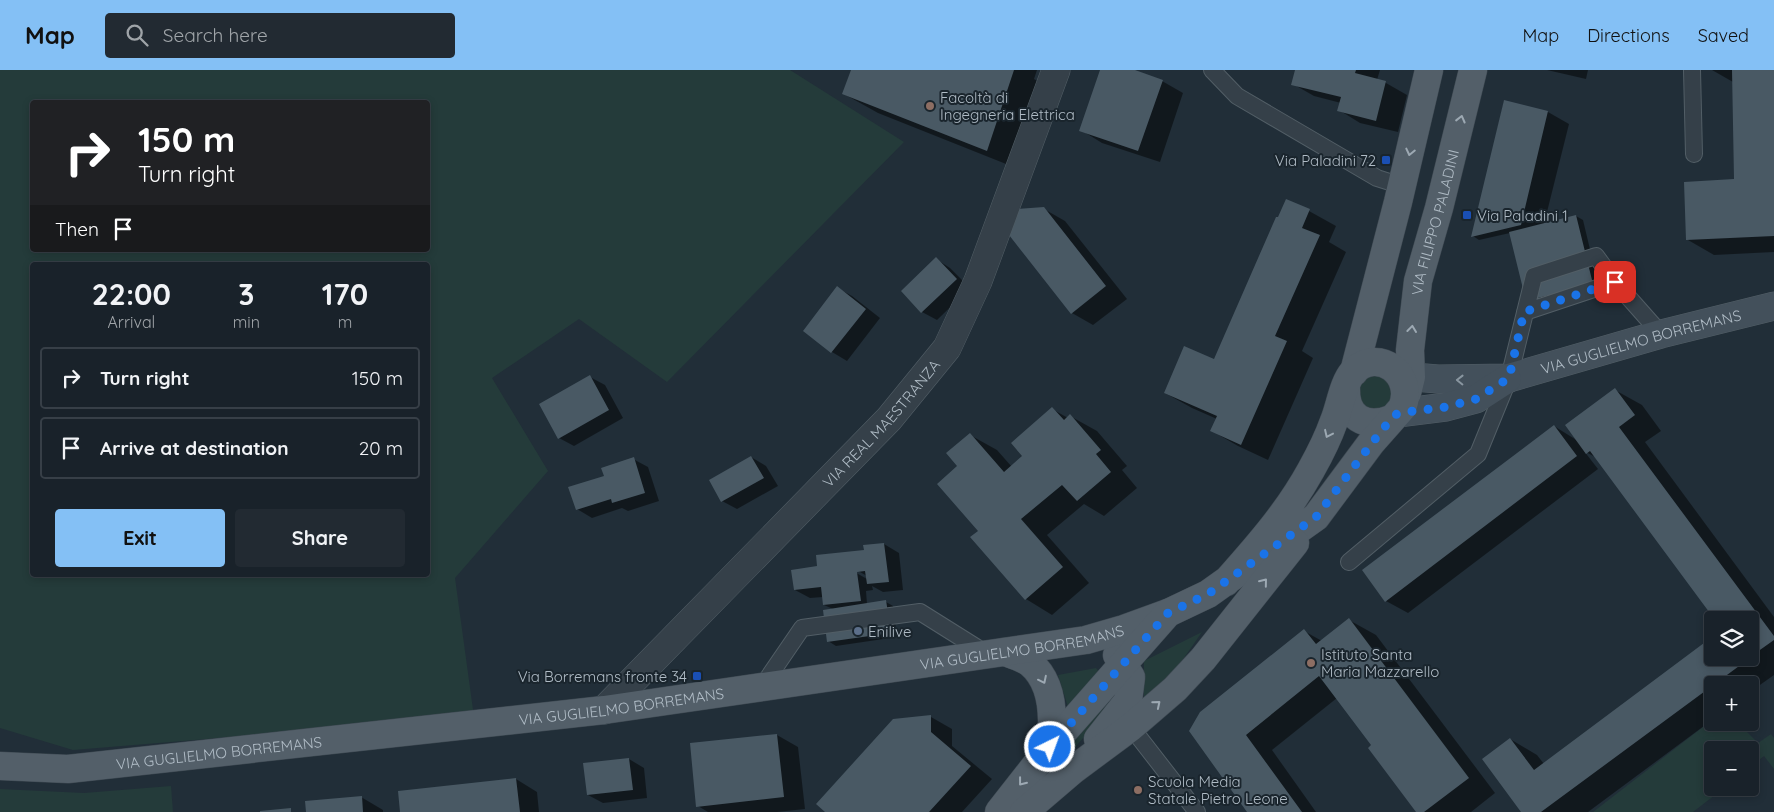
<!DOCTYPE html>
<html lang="en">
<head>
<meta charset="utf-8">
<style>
	:root { --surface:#19222a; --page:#222a32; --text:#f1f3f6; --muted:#9fa4a8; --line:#373f47; --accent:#84c0f5 }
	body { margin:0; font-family:Quicksand,sans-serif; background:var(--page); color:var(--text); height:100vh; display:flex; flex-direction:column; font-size:19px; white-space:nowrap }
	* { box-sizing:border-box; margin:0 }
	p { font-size:16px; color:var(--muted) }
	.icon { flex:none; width:28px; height:28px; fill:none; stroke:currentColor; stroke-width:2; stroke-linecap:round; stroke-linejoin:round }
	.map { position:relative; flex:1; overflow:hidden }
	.details { position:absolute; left:30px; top:192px; width:400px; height:315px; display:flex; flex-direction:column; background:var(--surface); border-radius:5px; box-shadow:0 2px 8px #0003,0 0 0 1px var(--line) }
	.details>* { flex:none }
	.guide { position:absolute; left:30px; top:30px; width:400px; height:152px; border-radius:5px; box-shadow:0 2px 8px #0003,0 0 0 1px var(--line); background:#202124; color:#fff; overflow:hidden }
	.controls { position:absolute; left:1704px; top:541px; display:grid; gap:10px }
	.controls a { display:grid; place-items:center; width:55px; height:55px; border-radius:5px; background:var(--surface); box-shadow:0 2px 8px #0003,0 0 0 1px var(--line); font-size:25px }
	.pin { position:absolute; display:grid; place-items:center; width:42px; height:42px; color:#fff; margin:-21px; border-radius:10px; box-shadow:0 2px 8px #0006 }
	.me { position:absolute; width:55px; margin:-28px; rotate:42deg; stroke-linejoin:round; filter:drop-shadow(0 0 4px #0008) }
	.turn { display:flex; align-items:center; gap:18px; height:105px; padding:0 25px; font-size:22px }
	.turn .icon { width:65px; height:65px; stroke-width:2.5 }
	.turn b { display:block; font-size:35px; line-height:42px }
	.then { display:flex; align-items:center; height:48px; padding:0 25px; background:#0003; gap:10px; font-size:19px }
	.eta { display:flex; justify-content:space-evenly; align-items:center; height:85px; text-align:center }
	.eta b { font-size:30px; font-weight:700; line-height:35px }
	.button { display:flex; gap:10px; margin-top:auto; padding:10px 25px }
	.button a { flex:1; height:58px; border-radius:5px; background:var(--accent); color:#111; font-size:20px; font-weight:700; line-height:58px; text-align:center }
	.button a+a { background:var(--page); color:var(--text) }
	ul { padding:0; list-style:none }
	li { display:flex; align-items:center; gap:15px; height:62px; margin:0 10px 8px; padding:0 15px; border:2px solid var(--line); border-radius:5px }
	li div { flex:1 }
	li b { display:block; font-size:19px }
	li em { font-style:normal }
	header { display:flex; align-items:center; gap:30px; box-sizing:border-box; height:70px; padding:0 25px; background:var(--accent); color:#111 }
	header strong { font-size:24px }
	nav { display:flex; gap:28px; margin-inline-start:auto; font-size:18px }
	.search { width:350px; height:45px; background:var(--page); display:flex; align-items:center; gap:12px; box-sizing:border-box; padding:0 18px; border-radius:5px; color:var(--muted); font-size:19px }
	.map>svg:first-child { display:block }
	.green { fill:#243b3a; fill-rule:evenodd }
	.shadow { fill:#0007; fill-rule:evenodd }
	.building { fill:#495964 }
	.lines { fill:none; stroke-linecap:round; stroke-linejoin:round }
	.lane-casing { stroke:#525e66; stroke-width:18 }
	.street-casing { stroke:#525e66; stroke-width:29 }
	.secondary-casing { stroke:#525e66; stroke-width:29 }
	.primary-casing { stroke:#3e4952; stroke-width:29 }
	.lane { stroke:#354049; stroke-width:16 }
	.street { stroke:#354049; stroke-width:28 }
	.secondary { stroke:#43505b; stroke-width:28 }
	.primary { stroke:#535f69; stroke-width:28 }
	.oneway { stroke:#9da9b3 }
	.oneway2 { stroke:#8996a0 }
	.route { stroke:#1a73e8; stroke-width:9; stroke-dasharray:0 16.2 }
	.education-dot { fill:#8d6e63; stroke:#1a252d; stroke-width:2 }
	.transit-dot { fill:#1a4fb4; stroke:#1a252d; stroke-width:2 }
	.service-dot { fill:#5c6f8a; stroke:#1a252d; stroke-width:2 }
	.labels { text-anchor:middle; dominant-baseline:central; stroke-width:4; stroke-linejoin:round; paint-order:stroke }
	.poi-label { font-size:15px; fill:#afbbc5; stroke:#1a252d; text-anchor:start }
	.street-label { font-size:15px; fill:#afbbc5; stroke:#1a252d }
</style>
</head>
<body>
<header>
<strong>Map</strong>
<div class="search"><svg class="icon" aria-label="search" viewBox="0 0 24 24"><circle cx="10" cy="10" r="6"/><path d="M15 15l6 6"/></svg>Search here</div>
<nav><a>Map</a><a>Directions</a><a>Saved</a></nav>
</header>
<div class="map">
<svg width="1774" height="742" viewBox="0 0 1774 742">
	<rect width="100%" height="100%" fill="#212e38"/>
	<path class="green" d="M 0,0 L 790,0 L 904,72 L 667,312 L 579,249 L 492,308 L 548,401 L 455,508 L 474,647 L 73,680 L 0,658 ZM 32,32 L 428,32 L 428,180 L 32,180 ZM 32,195 L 428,195 L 428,505 L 32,505 Z
		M1358 323a17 17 0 1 1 34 0a17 17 0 1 1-34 0Z
		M 1202,562 L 1177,598 L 1144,628 L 1144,591 Z
		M 1096,598 L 1100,603 L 1068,637 L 1058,605 Z
		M 1107,630 L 1110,637 L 1065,689 L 1057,690 Z
		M 1712,650 L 1712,652 L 1723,653 L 1730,660 L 1736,653 L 1738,653 L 1758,673 L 1771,664 L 1774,668 L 1774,699 L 1764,686 L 1750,697 L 1750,680 L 1712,680 L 1712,718 L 1724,718 L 1693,742 L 1593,742 Z
		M 171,716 L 173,742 L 0,742 L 0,719 L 84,723 Z"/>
	<path class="shadow" d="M 852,0 L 1037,0 L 1034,9 L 1048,17 L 1021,100 L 878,43 L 844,24 Z
		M 1101,0 L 1131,0 L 1162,11 L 1183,23 L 1160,92 L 1102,73 L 1081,60 Z
		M 1296,0 L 1380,0 L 1377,10 L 1386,13 L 1407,25 L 1398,62 L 1360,53 L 1339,40 L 1341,33 L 1314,26 L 1293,14 Z
		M 1547,0 L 1588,0 L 1586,9 Z
		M 1712,0 L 1774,0 L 1774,182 L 1714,185 L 1688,170 L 1735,110 L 1733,12 Z
		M 1504,31 L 1548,42 L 1569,54 L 1544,154 L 1576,146 L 1583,150 L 1599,217 L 1534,234 L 1510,163 L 1479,170 L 1473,166 Z
		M 1044,139 L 1065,151 L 1127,229 L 1093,255 L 1072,243 Z
		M 1309,141 L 1336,156 L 1329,172 L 1346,182 L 1302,281 L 1313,288 L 1268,390 L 1238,376 L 1212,361 L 1217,349 L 1192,338 L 1165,323 L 1214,290 Z
		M 936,189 L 950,198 L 970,218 L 937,250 L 922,242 Z
		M 837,218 L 852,226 L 880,248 L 847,291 L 832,282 L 804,261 Z
		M 590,307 L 605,315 L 623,348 L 574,376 L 559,368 Z
		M 1615,320 L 1642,335 L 1661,361 L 1645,372 L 1774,547 L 1774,605 L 1750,622 L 1750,615 L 1712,615 L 1712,650 L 1588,742 L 1523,742 L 1510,669 L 1537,685 L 1544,694 L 1712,569 L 1712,588 L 1750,588 L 1750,550 L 1716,550 L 1597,388 L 1584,381 L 1598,399 L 1408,543 L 1386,531 L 1554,356 L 1578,371 Z
		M 1052,339 L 1068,348 L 1070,346 L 1097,361 L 1127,396 L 1122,400 L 1137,418 L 1104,446 L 1084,434 L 1047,465 L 1089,513 L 1052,545 L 1026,529 L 979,461 L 959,396 L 970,365 L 997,380 L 1012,397 L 1024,386 Z
		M 751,387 L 766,396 L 778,416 L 737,439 L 722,431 Z
		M 633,389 L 648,397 L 659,431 L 628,441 L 622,438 L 592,448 L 577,439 L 605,406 Z
		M 884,474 L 899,483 L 903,520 L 883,522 L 872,516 L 873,520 L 866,521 L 867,534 L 886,532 L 893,536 L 897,567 L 836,576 L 828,571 L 833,539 L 824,535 L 823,527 L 810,528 L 795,520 L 819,498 ZM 853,498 L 867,506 L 867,509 L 851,500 Z
		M 1349,550 L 1376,565 L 1495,723 L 1471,742 L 1417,742 L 1373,676 L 1337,628 L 1272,680 L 1316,742 L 1249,742 L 1190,661 L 1304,561 L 1322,571 Z
		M 931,647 L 952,659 L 952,676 L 992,709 L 962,742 L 827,742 Z
		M 777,665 L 798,677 L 805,739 L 777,742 L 708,742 L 698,736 Z
		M 629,689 L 644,698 L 647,728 L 603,733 L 588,725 Z
		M 516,709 L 537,722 L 539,742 L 401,742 Z
		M 361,727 L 383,740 L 383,742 L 307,742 Z"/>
	<path class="building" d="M 851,0 L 1014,0 L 987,81 L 842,24 Z
		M 1100,0 L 1135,0 L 1163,10 L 1138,81 L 1079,61 Z
		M 1295,0 L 1356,0 L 1355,3 L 1386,11 L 1376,51 L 1337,41 L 1341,27 L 1291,15 Z
		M 1732,0 L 1774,0 L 1774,166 L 1686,170 L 1684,112 L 1734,109 Z
		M 1504,30 L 1548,41 L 1521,155 L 1471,167 Z
		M 1286,129 L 1310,139 L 1302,158 L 1320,165 L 1275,266 L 1287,271 L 1241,375 L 1210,361 L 1217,346 L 1164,323 L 1184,276 L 1214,289 L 1276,147 L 1278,147 Z
		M 1044,137 L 1106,216 L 1071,244 L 1009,165 L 1017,139 Z
		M 1576,145 L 1593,214 L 1526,231 L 1509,162 Z
		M 936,187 L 957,209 L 921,243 L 901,221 Z
		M 837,216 L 866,239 L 831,283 L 803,261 Z
		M 590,305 L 609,340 L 558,369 L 539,334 Z
		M 1615,318 L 1635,345 L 1619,357 L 1774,566 L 1774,570 L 1750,587 L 1750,550 L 1715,550 L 1590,381 L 1586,384 L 1565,355 Z
		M 1052,337 L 1064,350 L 1070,344 L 1101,380 L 1096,384 L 1111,402 L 1077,431 L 1062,415 L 1021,449 L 1063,497 L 1025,530 L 970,467 L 978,461 L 937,414 L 957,396 L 946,383 L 970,363 L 1004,402 L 1022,386 L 1011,373 Z
		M 1554,355 L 1577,386 L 1385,532 L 1362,500 Z
		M 751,386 L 764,408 L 721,432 L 709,410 Z
		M 634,387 L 645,423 L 612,433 L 611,429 L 576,440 L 568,417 L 604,406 L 601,398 Z
		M 884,473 L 889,512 L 867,514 L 865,501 L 857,502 L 861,531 L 823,535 L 821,517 L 794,520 L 791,500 L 817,496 L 816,485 L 864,480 L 863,475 Z
		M 886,530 L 891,563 L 827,572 L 823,540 Z
		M 1349,548 L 1469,708 L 1424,742 L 1416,742 L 1368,678 L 1371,675 L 1319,606 L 1246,665 L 1302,742 L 1247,742 L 1189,661 L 1200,642 L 1304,559 L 1316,574 Z
		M 1712,567 L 1712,588 L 1750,588 L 1541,742 L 1521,742 L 1482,689 L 1510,668 L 1534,700 Z
		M 931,645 L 931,662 L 971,696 L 929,742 L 825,742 L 816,734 L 893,649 Z
		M 777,664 L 784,727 L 696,737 L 690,673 Z
		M 629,688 L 633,720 L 587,725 L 583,693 Z
		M 516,708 L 520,742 L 400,742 L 398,721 Z
		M 362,726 L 363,742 L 306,742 L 305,731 Z
		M 291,738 L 291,742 L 260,742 L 260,741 Z"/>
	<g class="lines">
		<g class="lane-casing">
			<path id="lane" d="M 1212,0 L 1237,26 L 1377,108 L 1402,116
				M 1692,0 L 1694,84
				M 1525,242 L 1615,212
				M 1349,492 L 1478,384 L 1509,308 L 1534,206 L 1596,186 L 1615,212 L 1661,264
				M 761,618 L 802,558 L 920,542 L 987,584
				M 1131,657 L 1197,742"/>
		</g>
		<g class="street-casing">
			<g id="street">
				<path id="s1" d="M 604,640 L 889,349 L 947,278 L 978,211 L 1056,0"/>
			</g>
		</g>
		<g class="secondary-casing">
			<g id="secondary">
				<path id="s2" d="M 1401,306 L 1438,309 L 1509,308 L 1661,264 L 1774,236"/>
				<path d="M 1398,343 L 1446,337 L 1476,329 L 1507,309"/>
			</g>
		</g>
		<g class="primary-casing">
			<g id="primary">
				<path d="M 1354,302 L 1398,132 L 1429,0"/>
				<path d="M 1346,318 C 1345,347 1365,359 1391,349"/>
				<path id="s3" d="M 1407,323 L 1411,307 L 1410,280 L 1418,211 L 1439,138 L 1473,0"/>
				<path d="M 1005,582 C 1013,585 1023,588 1030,593 C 1054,613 1054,649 1050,677"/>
				<path d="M 1098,669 L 1128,631 L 1131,607 L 1117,585"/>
				<path id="s4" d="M 0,696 L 68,699 L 604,640 L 1086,570 L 1124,559 L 1168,543"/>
				<path d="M 999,742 L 1050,677 L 1168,543 L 1208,524 L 1316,447 L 1371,373 L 1402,338 C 1416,305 1378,276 1353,302 C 1343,313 1340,337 1334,351 C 1328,368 1320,384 1311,400 C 1288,442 1258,476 1226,512"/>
				<path d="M 1024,742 L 1073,700 L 1131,657 L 1175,619 L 1203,589 L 1295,473"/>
			</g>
		</g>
		<use href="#lane" class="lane"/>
		<use href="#street" class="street"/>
		<use href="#secondary" class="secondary"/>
		<use href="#primary" class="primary"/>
	</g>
	<defs><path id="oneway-chevron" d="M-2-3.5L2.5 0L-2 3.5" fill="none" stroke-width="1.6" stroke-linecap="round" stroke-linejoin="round" transform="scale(1.25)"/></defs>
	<g class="oneway">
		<use href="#oneway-chevron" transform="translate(1461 49) rotate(-76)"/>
		<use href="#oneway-chevron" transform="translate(1410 82) rotate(103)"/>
		<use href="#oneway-chevron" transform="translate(1412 259) rotate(-83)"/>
		<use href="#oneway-chevron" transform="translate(1328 364) rotate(115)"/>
		<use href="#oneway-chevron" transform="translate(1264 512) rotate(-51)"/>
		<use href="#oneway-chevron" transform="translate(1043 610) rotate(64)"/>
		<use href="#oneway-chevron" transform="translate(1157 634) rotate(-40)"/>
		<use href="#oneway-chevron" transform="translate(1022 712) rotate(128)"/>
	</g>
	<use class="oneway2" href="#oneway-chevron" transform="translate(1460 310) rotate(-179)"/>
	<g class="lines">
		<path class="route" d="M 1050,677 L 1168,543 L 1208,524 L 1316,447 L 1372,373 L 1391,349 L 1398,343 L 1446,337 L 1476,329 L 1509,308 L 1524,242 L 1615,212"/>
	</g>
	<g class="education-dot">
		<circle cx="930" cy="36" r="5"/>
		<circle cx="1311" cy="593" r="5"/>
		<circle cx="1138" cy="720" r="5"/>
	</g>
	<g class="transit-dot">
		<rect x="1381" y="85" width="10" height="10" rx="2.5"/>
		<rect x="1462" y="140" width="10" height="10" rx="2.5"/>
		<rect x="692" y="601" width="10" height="10" rx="2.5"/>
	</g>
	<circle class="service-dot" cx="858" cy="561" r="5"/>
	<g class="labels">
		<g class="poi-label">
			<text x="940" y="27">Facoltà di<tspan x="940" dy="17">Ingegneria Elettrica</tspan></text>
			<text x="1376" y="90" text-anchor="end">Via Paladini 72</text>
			<text x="1477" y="145">Via Paladini 1</text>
			<text x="868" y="561">Enilive</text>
			<text x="1321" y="584">Istituto Santa<tspan x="1321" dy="17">Maria Mazzarello</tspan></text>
			<text x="687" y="606" text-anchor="end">Via Borremans fronte 34</text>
			<text x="1148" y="711">Scuola Media<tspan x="1148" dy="17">Statale Pietro Leone</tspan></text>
		</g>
		<g class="street-label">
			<text stroke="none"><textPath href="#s3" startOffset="174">VIA FILIPPO PALADINI</textPath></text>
			<text stroke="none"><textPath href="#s2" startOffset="245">VIA GUGLIELMO BORREMANS</textPath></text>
			<text stroke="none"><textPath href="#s1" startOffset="399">VIA REAL MAESTRANZA</textPath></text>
			<text stroke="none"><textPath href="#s4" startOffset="1030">VIA GUGLIELMO BORREMANS</textPath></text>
			<text stroke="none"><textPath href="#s4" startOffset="625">VIA GUGLIELMO BORREMANS</textPath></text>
			<text stroke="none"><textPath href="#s4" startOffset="220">VIA GUGLIELMO BORREMANS</textPath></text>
		</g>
	</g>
</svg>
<div class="controls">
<a><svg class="icon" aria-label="layers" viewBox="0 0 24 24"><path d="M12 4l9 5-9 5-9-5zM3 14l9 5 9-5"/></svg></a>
<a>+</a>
<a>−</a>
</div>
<div class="pin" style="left:1615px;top:212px;background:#d93025"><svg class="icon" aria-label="arrive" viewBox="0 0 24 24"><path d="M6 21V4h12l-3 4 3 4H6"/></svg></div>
<svg class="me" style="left:1050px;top:677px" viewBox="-20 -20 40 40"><circle r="17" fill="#1a73e8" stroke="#fff" stroke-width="3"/><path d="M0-11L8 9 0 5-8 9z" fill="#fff"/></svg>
<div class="guide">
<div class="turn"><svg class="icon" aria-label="right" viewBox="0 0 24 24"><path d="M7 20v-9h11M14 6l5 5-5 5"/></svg><div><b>150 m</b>Turn right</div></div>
<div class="then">Then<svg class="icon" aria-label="arrive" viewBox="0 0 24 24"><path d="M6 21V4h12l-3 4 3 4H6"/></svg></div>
</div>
<section class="details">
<div class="eta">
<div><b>22:00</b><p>Arrival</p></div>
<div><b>3</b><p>min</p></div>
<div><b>170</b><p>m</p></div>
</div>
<ul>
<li><svg class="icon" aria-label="right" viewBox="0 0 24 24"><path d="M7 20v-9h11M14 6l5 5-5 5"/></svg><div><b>Turn right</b></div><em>150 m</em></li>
<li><svg class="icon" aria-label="arrive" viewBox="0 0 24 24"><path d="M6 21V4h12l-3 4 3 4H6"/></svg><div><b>Arrive at destination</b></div><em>20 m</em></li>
</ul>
<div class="button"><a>Exit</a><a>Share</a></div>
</section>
</div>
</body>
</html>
